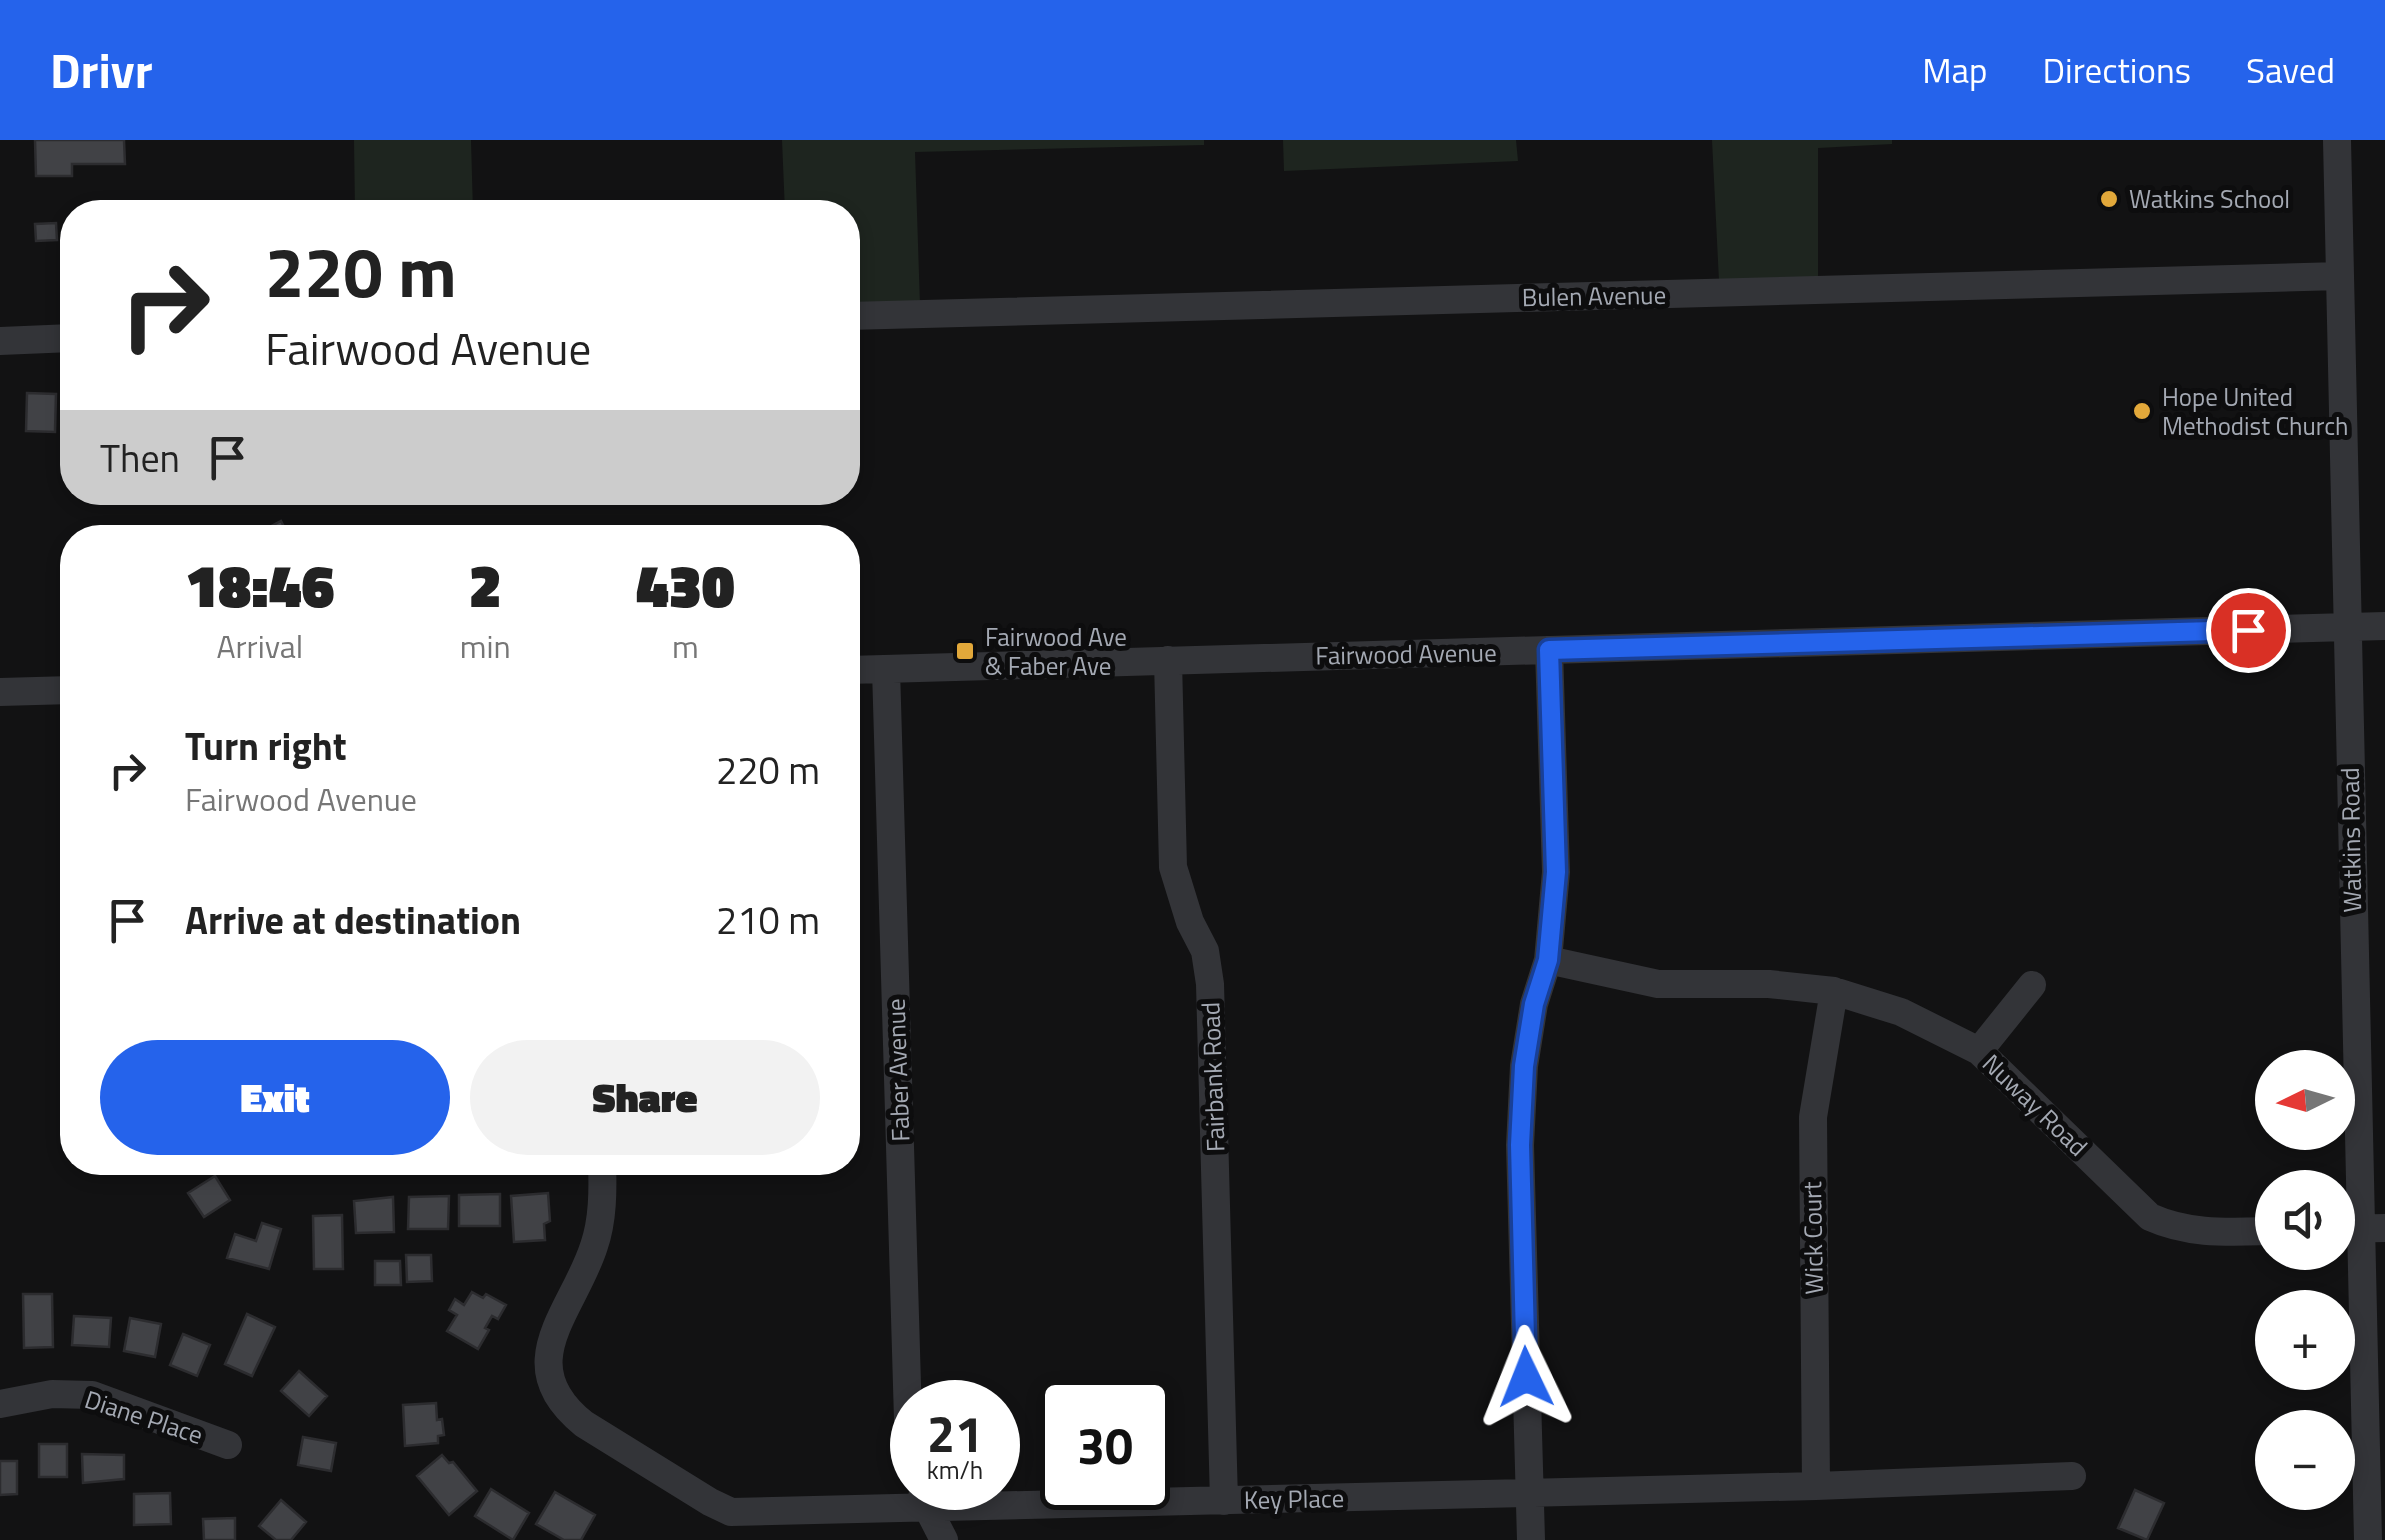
<!DOCTYPE html>
<html lang="en">
<head>
<meta charset="utf-8">
<style>
	:root { --surface:#fff; --page:#f2f2f2; --text:#222; --muted:#767676; --accent:#2563eb }
	body { margin:0; font-family:"Titillium Web",sans-serif; background:var(--page); color:var(--text); height:100vh; display:flex; flex-direction:column; font-size:38px; white-space:nowrap }
	* { box-sizing:border-box; margin:0 }
	p { font-size:32px; color:var(--muted) }
	.icon { flex:none; width:55px; height:55px; fill:none; stroke:currentColor; stroke-width:2; stroke-linecap:round; stroke-linejoin:round }
	.map { position:relative; flex:1; overflow:hidden }
	.side { position:absolute; left:60px; top:385px; width:800px; height:650px; display:flex; flex-direction:column; background:var(--surface); border-radius:40px; box-shadow:0 5px 15px #0003 }
	.side>* { flex:none }
	.hud { position:absolute; left:60px; top:60px; width:800px; height:305px; border-radius:40px; box-shadow:0 5px 15px #0003; background:#fff; color:var(--text); overflow:hidden }
	.needle { width:65px; rotate:265deg }
	.fabs { position:absolute; left:2255px; top:910px; display:grid; gap:20px }
	.fabs a { display:grid; place-items:center; width:100px; height:100px; border-radius:50%; background:var(--surface); box-shadow:0 5px 15px #0003; font-size:50px }
	.speed { position:absolute; left:890px; top:1240px; display:flex; gap:20px; font-size:50px; font-weight:700; text-align:center }
	.speed>* { display:grid; place-content:center; width:130px; height:130px; border-radius:50%; background:var(--surface); box-shadow:0 5px 15px #0003; line-height:1 }
	.speed small { font-size:25px; font-weight:400 }
	.speed .limit { border:5px solid #111; border-radius:15px; background:#fff; color:#111 }
	.pin { position:absolute; display:grid; place-items:center; width:85px; height:85px; color:#fff; margin:-42px; border:5px solid #fff; border-radius:50%; box-shadow:0 2px 10px #0007 }
	.me { position:absolute; width:110px; margin:-55px; rotate:358deg; stroke-linejoin:round; filter:drop-shadow(0 0 8px #0008) }
	.turn { display:flex; align-items:center; gap:35px; height:210px; padding:0 40px; font-size:45px }
	.turn .icon { width:130px; height:130px; stroke-width:2.5 }
	.turn b { display:block; font-size:70px; line-height:85px }
	.then { display:flex; align-items:center; height:95px; padding:0 40px; background:#0003; gap:20px; font-size:38px }
	.eta { display:flex; justify-content:space-evenly; align-items:center; height:170px; text-align:center }
	.eta b { font-size:60px; font-weight:800; line-height:70px }
	.button { display:flex; gap:20px; margin-top:auto; padding:20px 40px }
	.button a { flex:1; height:115px; border-radius:60px; background:var(--accent); color:#fff; font-size:40px; font-weight:800; line-height:115px; text-align:center }
	.button a+a { background:var(--page); color:var(--text) }
	ul { padding:0; list-style:none }
	li { display:flex; align-items:center; gap:30px; height:150px; padding:0 40px }
	li div { flex:1 }
	li b { display:block; font-size:38px }
	li em { font-style:normal }
	header { display:flex; align-items:center; gap:60px; box-sizing:border-box; height:140px; padding:0 50px; background:var(--accent); color:#fff }
	header strong { font-size:48px }
	nav { display:flex; gap:55px; margin-inline-start:auto; font-size:35px }
	.map>svg:first-child { display:block }
	.green { fill:#1e251f }
	.building { fill:#414246; stroke:#2c2c2f; stroke-width:2.5 }
	.lines { fill:none; stroke-linecap:round; stroke-linejoin:round }
	.minor { stroke:#333438; stroke-width:28 }
	.route-casing { stroke:#184099; stroke-width:25 }
	.route { stroke:#2563eb; stroke-width:18 }
	.poi-dot { fill:#e2a83a; stroke:#0d0d0e; stroke-width:4 }
	.labels { text-anchor:middle; dominant-baseline:central; stroke-width:10; stroke-linejoin:round; paint-order:stroke }
	.poi-label { font-size:25px; fill:#a4a9b3; stroke:#0d0d0e; text-anchor:start }
	.street-label { font-size:25px; fill:#a4a9b3; stroke:#0d0d0e }
</style>
</head>
<body>
<header>
<strong>Drivr</strong>
<nav><a>Map</a><a>Directions</a><a>Saved</a></nav>
</header>
<div class="map">
<svg width="2385" height="1400" viewBox="0 0 2385 1400">
	<rect width="100%" height="100%" fill="#121213"/>
	<path class="green" d="M 354,0 L 471,0 L 473,72 L 355,72 Z
		M 782,0 L 1204,0 L 1204,5 L 915,12 L 920,165 L 848,167 L 848,72 L 785,72 Z
		M 1283,0 L 1516,0 L 1518,21 L 1284,31 Z
		M 1712,0 L 1892,0 L 1892,4 L 1818,8 L 1818,139 L 1719,141 Z"/>
	<path class="building" d="M 35,0 L 124,0 L 125,24 L 72,24 L 72,36 L 36,36 Z
		M 56,83 L 57,100 L 36,101 L 35,84 Z
		M 66,252 L 72,252 L 72,293 L 66,293 Z
		M 27,253 L 56,254 L 55,292 L 26,291 Z
		M 277,352 L 303,352 L 304,361 L 277,362 Z
		M 281,381 L 290,398 L 265,398 L 262,391 Z
		M 215,1036 L 230,1060 L 204,1077 L 188,1053 Z
		M 548,1053 L 550,1081 L 544,1084 L 545,1100 L 514,1102 L 511,1056 Z
		M 500,1054 L 500,1086 L 459,1086 L 459,1055 Z
		M 449,1056 L 448,1089 L 408,1089 L 409,1057 Z
		M 393,1057 L 394,1092 L 356,1093 L 354,1061 Z
		M 342,1075 L 343,1129 L 314,1129 L 313,1076 Z
		M 262,1083 L 281,1089 L 269,1129 L 227,1118 L 235,1094 L 256,1101 Z
		M 406,1115 L 431,1115 L 432,1141 L 407,1142 Z
		M 375,1121 L 400,1121 L 401,1145 L 375,1145 Z
		M 472,1152 L 483,1158 L 486,1154 L 506,1165 L 498,1179 L 492,1176 L 485,1188 L 489,1190 L 478,1209 L 447,1191 L 457,1175 L 449,1170 L 455,1159 L 464,1165 Z
		M 23,1154 L 52,1154 L 53,1207 L 24,1208 Z
		M 247,1174 L 275,1187 L 252,1236 L 225,1224 Z
		M 74,1176 L 111,1178 L 109,1207 L 72,1205 Z
		M 130,1178 L 161,1184 L 155,1217 L 124,1211 Z
		M 183,1194 L 210,1205 L 197,1236 L 170,1225 Z
		M 299,1231 L 327,1256 L 309,1276 L 281,1251 Z
		M 436,1263 L 437,1280 L 442,1279 L 444,1295 L 438,1296 L 438,1303 L 405,1306 L 403,1265 Z
		M 303,1297 L 336,1303 L 331,1331 L 298,1325 Z
		M 39,1304 L 67,1304 L 67,1337 L 39,1337 Z
		M 82,1314 L 124,1315 L 124,1339 L 83,1343 Z
		M 442,1315 L 449,1323 L 453,1322 L 477,1351 L 449,1375 L 417,1336 Z
		M 0,1321 L 17,1321 L 17,1354 L 0,1355 Z
		M 491,1349 L 529,1373 L 513,1400 L 475,1376 Z
		M 2135,1350 L 2164,1363 L 2147,1400 L 2118,1388 Z
		M 555,1352 L 595,1375 L 581,1400 L 564,1400 L 536,1384 Z
		M 170,1353 L 171,1384 L 134,1385 L 134,1354 Z
		M 281,1360 L 306,1382 L 291,1400 L 276,1400 L 259,1386 Z
		M 235,1378 L 235,1400 L 204,1400 L 203,1379 Z"/>
	<g class="lines">
		<path class="minor" d="M 2337,0 L 2368,1400
			M 848,176 L 2340,136
			M 0,201 L 72,198
			M 1168,520 L 1173,727 L 1190,782 L 1205,811 L 1210,844 L 1224,1361
			M 886,529 L 908,1279 L 912,1331
			M 848,530 L 2385,486
			M 0,552 L 72,550
			M 1548,820 L 1658,844 L 1769,844 L 1834,851 L 1901,872 L 1979,911 L 2150,1077 C 2190,1095 2229,1092 2272,1091
			M 1979,911 L 2032,845
			M 602,1022 C 603,1050 603,1080 594,1106 C 573,1172 509,1224 584,1284 L 710,1362 L 731,1372 L 1816,1346 L 2072,1336
			M 2338,1089 L 2385,1088
			M 0,1264 L 52,1254 L 92,1255 L 228,1305
			M 1816,1346 L 1813,977 L 1834,851
			M 922,1357 L 944,1400
			M 1531,1400 L 1520,1005 L 1524,926 L 1534,864 L 1548,820 L 1556,732 L 1549,510"/>
	</g>
	<g class="lines">
		<g class="route-casing">
			<path id="route" d="M 1526,1237 L 1520,1005 L 1524,926 L 1534,864 L 1548,820 L 1556,732 L 1549,510 L 2248,490"/>
		</g>
		<use href="#route" class="route"/>
	</g>
	<g class="poi-dot">
		<circle cx="2109" cy="59" r="10"/>
		<circle cx="2142" cy="271" r="10"/>
		<rect x="955" y="501" width="20" height="20" rx="5"/>
	</g>
	<g class="labels">
		<g class="poi-label">
			<text x="2129" y="59">Watkins School</text>
			<text x="2162" y="257">Hope United<tspan x="2162" dy="29">Methodist Church</tspan></text>
			<text x="985" y="497">Fairwood Ave<tspan x="985" dy="29">&amp; Faber Ave</tspan></text>
		</g>
		<g class="street-label">
			<text transform="translate(1594 156) rotate(-1)">Bulen Avenue</text>
			<text transform="translate(1406 514) rotate(-1)">Fairwood Avenue</text>
			<text transform="translate(2351 700) rotate(-91)">Watkins Road</text>
			<text transform="translate(898 930) rotate(-92)">Faber Avenue</text>
			<text transform="translate(1213 937) rotate(-92)">Fairbank Road</text>
			<text transform="translate(2035 965) rotate(44)">Nuway Road</text>
			<text transform="translate(1813 1098) rotate(-91)">Wick Court</text>
			<text transform="translate(144 1277) rotate(18)">Diane Place</text>
			<text transform="translate(1294 1359) rotate(-1)">Key Place</text>
		</g>
	</g>
</svg>
<div class="fabs">
<a><svg class="needle" viewBox="-14 -14 28 28"><path d="M0-13l5 13h-10z" fill="#e53935"/><path d="M0 13l5-13h-10z" fill="#767676"/></svg></a>
<a><svg class="icon" aria-label="sound" viewBox="0 0 24 24"><path d="M4 9h4l5-4v14l-5-4H4zM17 9q2 3 0 6"/></svg></a>
<a>+</a>
<a>−</a>
</div>
<div class="speed"><div>21<small>km/h</small></div><div class="limit">30</div></div>
<div class="pin" style="left:2248px;top:490px;background:#d93025"><svg class="icon" aria-label="arrive" viewBox="0 0 24 24"><path d="M6 21V4h12l-3 4 3 4H6"/></svg></div>
<svg class="me" style="left:1526px;top:1237px" viewBox="-20 -20 40 40"><path d="M0-17L14 15 0 8-14 15z" fill="#2563eb" stroke="#fff" stroke-width="4"/></svg>
<div class="hud">
<div class="turn"><svg class="icon" aria-label="right" viewBox="0 0 24 24"><path d="M7 20v-9h11M14 6l5 5-5 5"/></svg><div><b>220 m</b>Fairwood Avenue</div></div>
<div class="then">Then<svg class="icon" aria-label="arrive" viewBox="0 0 24 24"><path d="M6 21V4h12l-3 4 3 4H6"/></svg></div>
</div>
<section class="side">
<div class="eta">
<div><b>18:46</b><p>Arrival</p></div>
<div><b>2</b><p>min</p></div>
<div><b>430</b><p>m</p></div>
</div>
<ul>
<li><svg class="icon" aria-label="right" viewBox="0 0 24 24"><path d="M7 20v-9h11M14 6l5 5-5 5"/></svg><div><b>Turn right</b><p>Fairwood Avenue</p></div><em>220 m</em></li>
<li><svg class="icon" aria-label="arrive" viewBox="0 0 24 24"><path d="M6 21V4h12l-3 4 3 4H6"/></svg><div><b>Arrive at destination</b></div><em>210 m</em></li>
</ul>
<div class="button"><a>Exit</a><a>Share</a></div>
</section>
</div>
</body>
</html>
